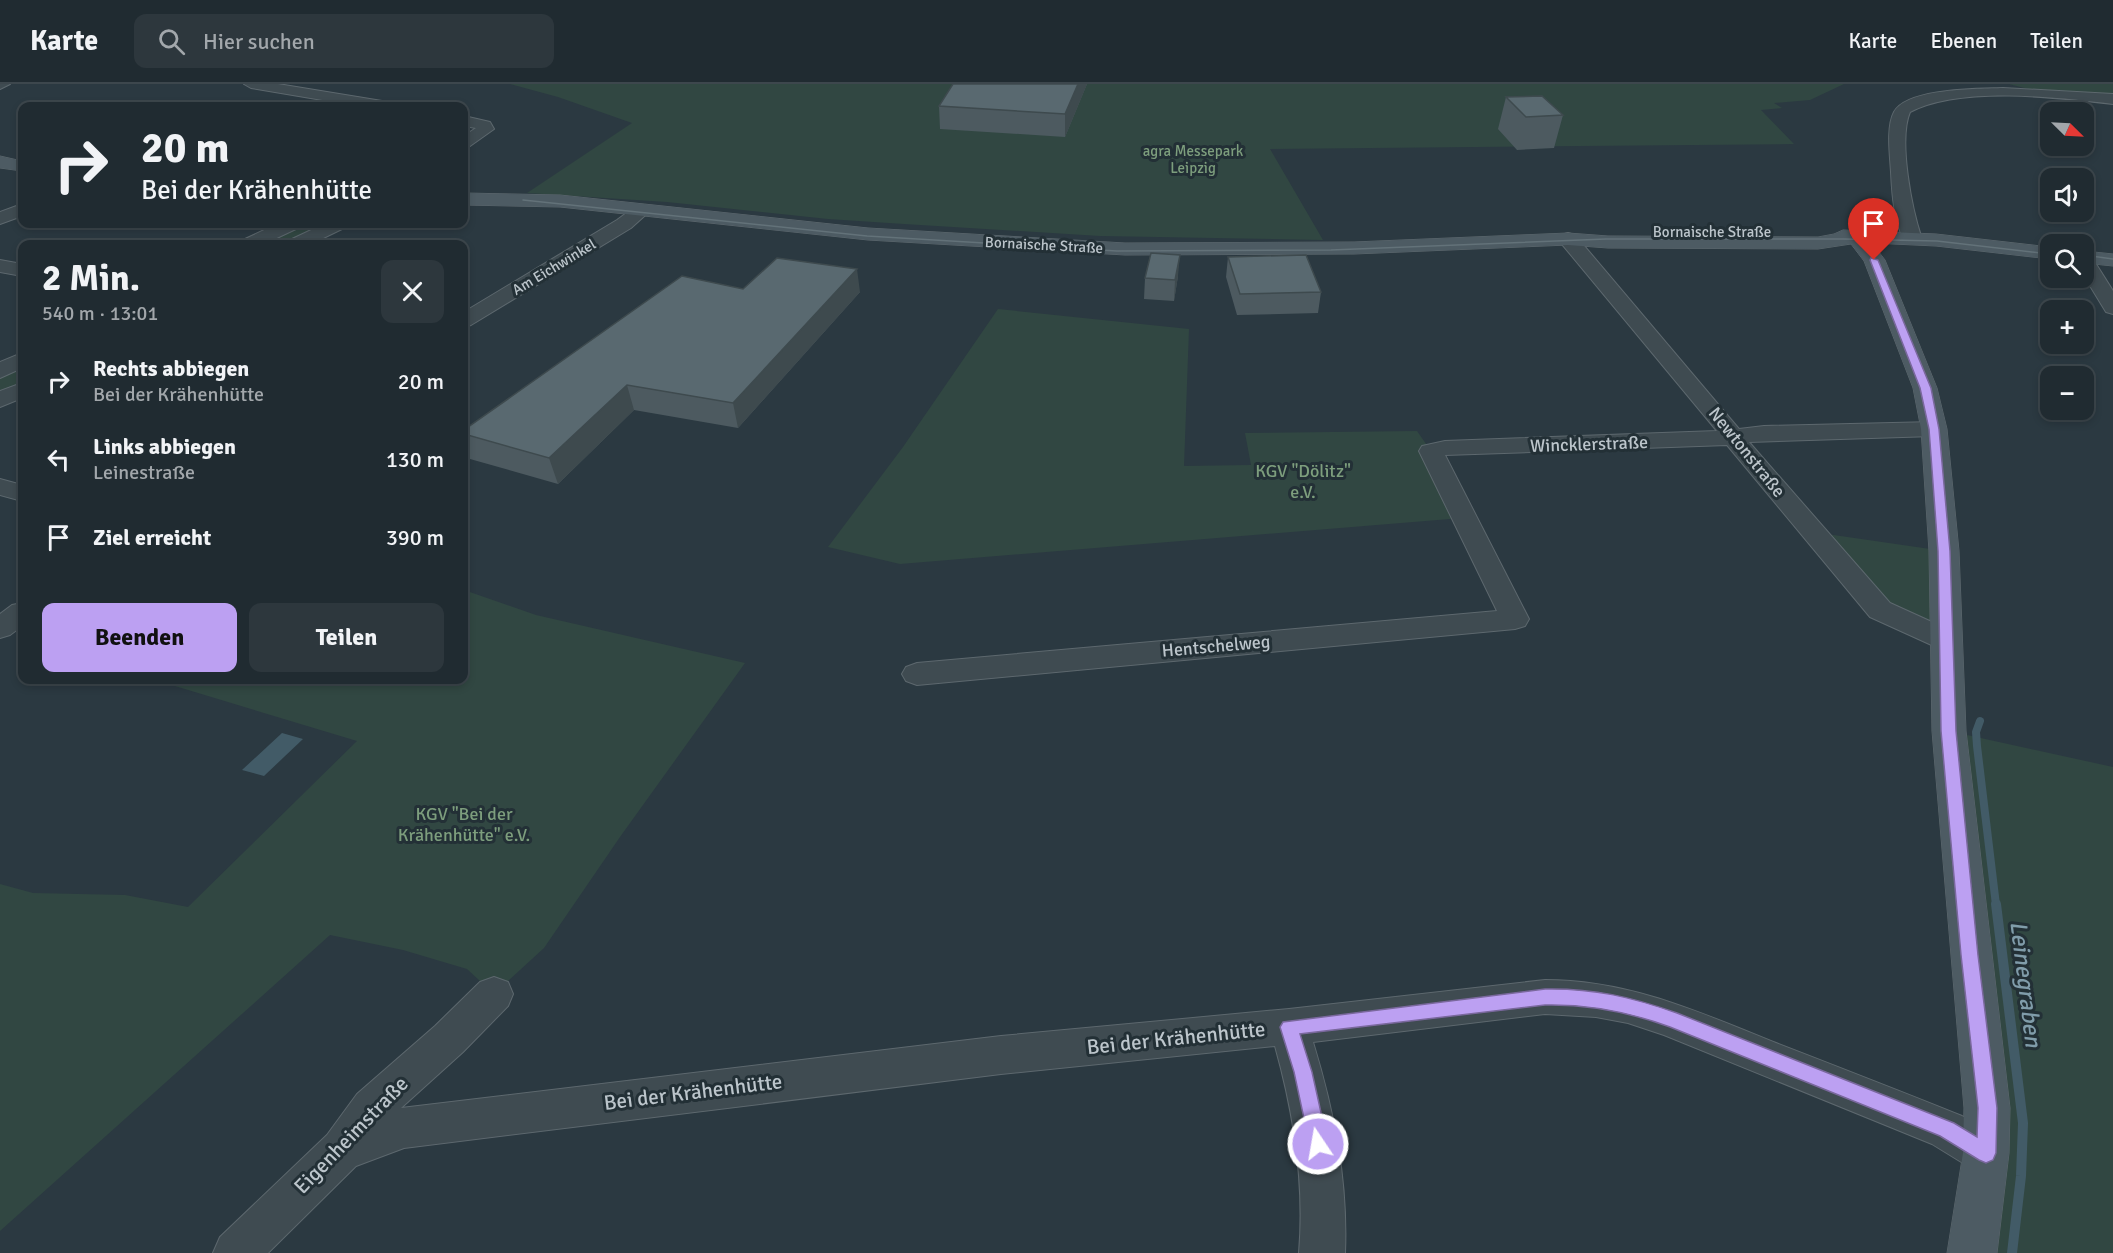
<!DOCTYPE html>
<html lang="de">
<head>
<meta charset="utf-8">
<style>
	:root { --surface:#202b31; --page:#2d373d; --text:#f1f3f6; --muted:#a2a7ab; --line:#3d474d; --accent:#bca0f2 }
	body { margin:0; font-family:Signika,sans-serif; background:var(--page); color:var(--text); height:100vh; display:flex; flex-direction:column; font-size:22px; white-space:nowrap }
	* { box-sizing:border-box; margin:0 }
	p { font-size:20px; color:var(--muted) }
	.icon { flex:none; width:33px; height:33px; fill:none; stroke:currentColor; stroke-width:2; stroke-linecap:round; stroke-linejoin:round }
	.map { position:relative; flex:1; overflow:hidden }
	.side { position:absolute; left:18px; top:156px; width:450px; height:444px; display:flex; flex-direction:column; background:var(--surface); border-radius:12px; box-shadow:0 3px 9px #0003,0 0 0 2px var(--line) }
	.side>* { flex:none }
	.top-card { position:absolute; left:18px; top:18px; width:450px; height:126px; border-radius:12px; box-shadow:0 3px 9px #0003,0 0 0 2px var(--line); background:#202b31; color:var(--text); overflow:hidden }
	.needle { width:39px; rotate:114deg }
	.controls { position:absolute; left:2040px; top:18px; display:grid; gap:12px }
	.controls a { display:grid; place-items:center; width:54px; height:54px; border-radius:12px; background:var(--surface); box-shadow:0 3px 9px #0003,0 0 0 2px var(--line); font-size:30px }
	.pin { position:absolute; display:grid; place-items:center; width:51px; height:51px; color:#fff; margin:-62px -26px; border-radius:50% 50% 50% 0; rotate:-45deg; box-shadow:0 0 6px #0007 }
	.pin .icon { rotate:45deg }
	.me { position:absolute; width:66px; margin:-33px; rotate:348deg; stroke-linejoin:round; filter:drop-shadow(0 0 4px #0008) }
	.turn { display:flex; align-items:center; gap:21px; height:126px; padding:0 24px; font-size:27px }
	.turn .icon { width:78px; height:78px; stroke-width:2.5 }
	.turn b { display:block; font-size:42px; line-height:51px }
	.round { display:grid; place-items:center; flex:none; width:63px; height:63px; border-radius:12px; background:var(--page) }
	.headline { display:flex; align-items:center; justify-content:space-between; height:102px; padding:0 24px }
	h1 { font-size:36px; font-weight:700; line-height:45px }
	.button { display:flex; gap:12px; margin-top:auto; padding:12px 24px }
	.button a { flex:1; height:69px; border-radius:12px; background:var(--accent); color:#111; font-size:24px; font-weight:700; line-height:69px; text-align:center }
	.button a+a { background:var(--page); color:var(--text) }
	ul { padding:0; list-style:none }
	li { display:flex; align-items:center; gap:18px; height:78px; padding:0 24px }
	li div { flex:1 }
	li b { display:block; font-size:22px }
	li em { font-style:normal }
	header { display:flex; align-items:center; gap:36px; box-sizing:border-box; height:84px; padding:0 30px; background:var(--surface); border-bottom:2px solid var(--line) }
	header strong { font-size:28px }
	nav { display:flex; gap:33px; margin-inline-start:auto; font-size:21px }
	.search { width:420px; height:54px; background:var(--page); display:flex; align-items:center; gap:15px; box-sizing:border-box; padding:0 21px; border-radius:12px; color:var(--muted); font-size:22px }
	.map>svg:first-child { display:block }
	.green { fill:#314742 }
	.water { fill:#425b67 }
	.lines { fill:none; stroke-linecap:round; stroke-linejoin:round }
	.stream-far1 { stroke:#425b67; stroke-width:8 }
	.stream { stroke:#425b67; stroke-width:10 }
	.street-casing { stroke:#5d686e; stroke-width:2 }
	.secondary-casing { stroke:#5d686e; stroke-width:1 }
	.street { fill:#3f4b51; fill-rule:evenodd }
	.secondary { fill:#4d5b63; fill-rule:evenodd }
	.tram { stroke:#637279; stroke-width:1.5 }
	.wall { fill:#4d5a60 }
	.shaded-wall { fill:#3e4a4e }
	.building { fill:#596970; stroke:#3e4a4e; stroke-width:1.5 }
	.route { fill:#bca0f2; stroke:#7a689d; stroke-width:1.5 }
	.labels { text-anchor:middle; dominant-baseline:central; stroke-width:6; stroke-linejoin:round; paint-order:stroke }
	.far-park-label { font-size:15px; fill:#7d9e7d; stroke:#233036 }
	.far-street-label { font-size:15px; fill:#bcc5cb; stroke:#233036 }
	.street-label { font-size:18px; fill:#bcc5cb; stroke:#233036 }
	.park-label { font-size:18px; fill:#7d9e7d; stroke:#233036 }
	.near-street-label { font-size:21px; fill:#bcc5cb; stroke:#233036 }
	.near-water-label { font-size:24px; font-style:italic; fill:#809caa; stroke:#233036 }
</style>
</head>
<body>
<header>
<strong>Karte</strong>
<div class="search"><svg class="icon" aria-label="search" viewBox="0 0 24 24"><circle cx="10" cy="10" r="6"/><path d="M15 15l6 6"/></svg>Hier suchen</div>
<nav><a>Karte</a><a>Ebenen</a><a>Teilen</a></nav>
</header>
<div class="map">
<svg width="2113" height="1169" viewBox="0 0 2113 1169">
	<rect width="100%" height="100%" fill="#2b3941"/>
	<path class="green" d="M 510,0 L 1844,0 L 1810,16 L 1774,19 L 1782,24 L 1761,26 L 1794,60 L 1270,65 L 1323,156 L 1100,152 L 904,140 L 828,135 L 667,118 L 527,109 L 632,39 L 558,13 Z
		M 2009,0 L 2113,0 L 2113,15 L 2028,5 Z
		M 291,140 L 337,140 L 297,160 L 250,160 Z
		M 998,225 L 1189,245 L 1184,382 L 1251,381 L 1245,349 L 1417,347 L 1431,367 L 1462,434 L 900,480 L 828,463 L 903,363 Z
		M 22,276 L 22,306 L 0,316 L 0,287 Z
		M 1813,448 L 1944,467 L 1946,556 L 1880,526 Z
		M 464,506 L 536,531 L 745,579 L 620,753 L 544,864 L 494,910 L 467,885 L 403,866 L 330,851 L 0,1147 L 0,800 L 33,809 L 125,811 L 188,823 L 357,657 L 165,599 L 170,596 L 464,596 Z
		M 1949,647 L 2113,683 L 2113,1169 L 1972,1169 Z"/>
	<path class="water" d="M 282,649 L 303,655 L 264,692 L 242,686 Z"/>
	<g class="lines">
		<path class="stream-far1" d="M 1980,637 L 1976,648 L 1977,662 L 1996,821"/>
		<path class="stream" d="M 1996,820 L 2023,1039 L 2021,1092 L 2012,1169"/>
		<g class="street-casing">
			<path id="street" d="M 0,0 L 10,0 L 0,5 Z
				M 244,0 L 278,0 L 382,17 L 390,22 L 358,22 L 251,4 Z
				M 2003,4 L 2113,10 L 2113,20 C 2056,13 1961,2 1910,28 C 1898,56 1912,126 1922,155 L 1920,159 L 1906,159 C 1894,141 1892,109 1891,88 C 1890,71 1886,43 1894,28 C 1907,4 1978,5 2003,4 Z
				M 464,32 L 490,38 L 494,45 L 470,62 L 464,64 L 464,52 L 476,44 L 464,42 Z
				M 22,120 L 22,132 L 0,140 L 0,128 Z
				M 642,121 L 648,122 L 651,126 L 631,144 L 471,241 L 464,243 L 464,228 L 617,136 L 636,122 Z
				M 277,140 L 300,140 L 298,144 L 264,160 L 241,160 L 243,156 Z
				M 324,140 L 346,140 L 344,144 L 311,160 L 288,160 L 290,156 Z
				M 1568,149 L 1575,151 L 1739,345 L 1764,342 L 1934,338 L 1942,340 L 1946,345 L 1942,350 L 1934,352 L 1749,358 L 1890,519 L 1956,549 L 1961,556 L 1956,563 L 1946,566 L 1936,563 L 1870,533 L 1727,361 L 1445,371 L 1529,535 L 1525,542 L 1515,545 L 917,601 L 906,597 L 902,590 L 906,583 L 917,579 L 1497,527 L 1419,367 L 1422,362 L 1445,357 L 1717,347 L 1561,159 L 1559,155 L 1561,151 Z
				M 2084,170 L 2091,172 L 2113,207 L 2113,230 L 2106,228 L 2084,192 Z
				M 0,176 L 22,180 L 22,192 L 0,188 Z
				M 22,269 L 22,284 L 0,294 L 0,278 Z
				M 22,299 L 22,314 L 0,323 L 0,307 Z
				M 0,395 L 22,401 L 22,417 L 0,411 Z
				M 22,519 L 22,542 L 10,551 L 0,554 L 0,530 L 12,521 Z
				M 494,893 L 508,898 L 513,910 L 508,922 L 463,968 L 401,1024 L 1001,952 L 1289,925 L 1545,896 C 1629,896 1699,928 1776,959 C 1838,983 1900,1007 1962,1032 L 2001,1054 L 2007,1069 L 2001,1084 L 1986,1090 L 1971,1084 L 1932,1060 L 1664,951 L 1628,939 L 1596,933 L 1545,930 L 1313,958 C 1334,1027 1348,1096 1345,1169 L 1299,1169 C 1305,1098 1294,1030 1275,962 L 1001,990 L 404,1064 L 356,1082 L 268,1169 L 213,1169 L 220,1153 L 327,1051 L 357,1010 L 435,942 L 480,898 Z"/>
		</g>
		<g class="secondary-casing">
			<path id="secondary" d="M 0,72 L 22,77 L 22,87 L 0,84 Z
				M 464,109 L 560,111 L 868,144 L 1125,159 L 1354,158 L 1568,149 L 1608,152 L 1818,153 L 1834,150 L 1843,146 L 1936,150 L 2050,163 L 2050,175 L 1936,162 L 1872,159 L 1885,176 L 1937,304 L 1947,345 L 1959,467 L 1966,647 L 2010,1024 L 2009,1069 L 1997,1169 L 1947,1169 L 1963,1069 L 1964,1024 L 1932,647 L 1929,467 L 1921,345 L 1913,304 L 1864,177 L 1851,160 L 1818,165 L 1608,164 L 1568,161 L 1354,170 L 1125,171 L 868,156 L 560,123 L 464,121 Z
				M 2084,167 L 2113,170 L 2113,182 L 2084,179 Z"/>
		</g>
		<use href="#street" class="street"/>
		<use href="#secondary" class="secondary"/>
		<path class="tram" d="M 523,116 L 867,152 L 1117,167 L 1331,166 L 1606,155 L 1844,155 L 1937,157 L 2050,170
			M 2084,171 L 2113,175"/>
	</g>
	<path class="wall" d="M 953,0 L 1087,0 L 1065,53 L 940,45 L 939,22 Z
		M 1506,13 L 1563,31 L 1554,64 L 1517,66 L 1498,45 Z
		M 1228,173 L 1321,208 L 1318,229 L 1237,231 L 1226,193 Z
		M 1178,192 L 1174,217 L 1144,215 L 1145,194 Z
		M 743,205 L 860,208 L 738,344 L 634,326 L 558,400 L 470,375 L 464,359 L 464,346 Z"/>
	<path class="shaded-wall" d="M 1078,0 L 1087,0 L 1065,53 L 1065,30 Z
		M 1180,171 L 1178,192 L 1174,217 L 1175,196 Z
		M 857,185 L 860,208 L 738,344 L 733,319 Z
		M 627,301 L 634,326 L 558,400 L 549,374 Z"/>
	<path class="building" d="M 953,0 L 1078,0 L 1065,30 L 939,22 Z
		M 1542,12 L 1563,31 L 1526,33 L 1506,13 Z
		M 1151,169 L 1180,171 L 1175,196 L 1145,194 Z
		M 1306,171 L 1321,208 L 1240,210 L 1228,173 Z
		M 777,174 L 857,185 L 733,319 L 627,301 L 549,374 L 464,350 L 464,346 L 682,192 L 743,205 Z"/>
	<path class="route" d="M 1871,174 L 1878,176 L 1931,304 L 1939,345 L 1950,467 L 1956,647 L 1978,871 L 1997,1024 L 1996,1069 L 1993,1076 L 1986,1079 L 1979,1076 L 1940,1052 L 1670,943 C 1629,928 1590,920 1545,921 L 1300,950 L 1312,988 L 1328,1060 L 1325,1067 L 1318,1070 L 1311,1067 L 1294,988 L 1280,943 L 1283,938 L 1545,905 C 1593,904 1632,913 1677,929 L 1954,1039 L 1977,1053 L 1978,1024 L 1961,871 L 1941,647 L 1938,467 L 1929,345 L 1920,304 L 1870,176 Z"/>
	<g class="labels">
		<g class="far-park-label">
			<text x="1193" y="67">agra Messepark<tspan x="1193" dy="17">Leipzig</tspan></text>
		</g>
		<g class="far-street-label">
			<text x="1712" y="148">Bornaische Straße</text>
			<text transform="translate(1044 161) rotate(3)">Bornaische Straße</text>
			<text transform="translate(554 183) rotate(-31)">Am Eichwinkel</text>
		</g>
		<g class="street-label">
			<text transform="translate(1589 360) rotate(-2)">Wincklerstraße</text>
			<text transform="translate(1747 368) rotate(51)">Newtonstraße</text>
			<text transform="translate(1216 562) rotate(-5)">Hentschelweg</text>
		</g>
		<g class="park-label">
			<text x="1303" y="387">KGV "Dölitz"<tspan x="1303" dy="21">e.V.</tspan></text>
			<text x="464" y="730">KGV "Bei der<tspan x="464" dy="21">Krähenhütte" e.V.</tspan></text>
		</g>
		<g class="near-street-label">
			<text transform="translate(1176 954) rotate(-6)">Bei der Krähenhütte</text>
			<text transform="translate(693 1008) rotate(-7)">Bei der Krähenhütte</text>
			<text transform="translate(351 1051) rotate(-46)">Eigenheimstraße</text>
		</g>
		<g class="near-water-label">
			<text transform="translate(2026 900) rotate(83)">Leinegraben</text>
		</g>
	</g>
</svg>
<div class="controls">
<a><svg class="needle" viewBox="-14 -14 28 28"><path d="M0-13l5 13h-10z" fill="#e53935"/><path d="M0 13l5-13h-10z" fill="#a2a7ab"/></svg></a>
<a><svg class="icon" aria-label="sound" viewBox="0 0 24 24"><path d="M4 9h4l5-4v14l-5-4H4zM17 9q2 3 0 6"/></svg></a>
<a><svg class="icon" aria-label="search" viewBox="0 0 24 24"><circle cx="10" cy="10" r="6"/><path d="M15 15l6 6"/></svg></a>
<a>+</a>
<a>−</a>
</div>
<div class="pin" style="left:1874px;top:176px;background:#d93025"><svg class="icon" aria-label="arrive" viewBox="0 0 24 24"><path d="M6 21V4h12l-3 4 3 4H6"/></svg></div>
<svg class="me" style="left:1318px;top:1060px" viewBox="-20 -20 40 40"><circle r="17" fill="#bca0f2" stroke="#fff" stroke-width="3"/><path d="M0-11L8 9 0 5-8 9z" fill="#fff"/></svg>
<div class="top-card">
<div class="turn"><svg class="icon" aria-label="right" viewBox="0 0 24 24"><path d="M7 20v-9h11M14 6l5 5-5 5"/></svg><div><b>20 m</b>Bei der Krähenhütte</div></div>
</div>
<section class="side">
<div class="headline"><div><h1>2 Min.</h1><p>540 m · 13:01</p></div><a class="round"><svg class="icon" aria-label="close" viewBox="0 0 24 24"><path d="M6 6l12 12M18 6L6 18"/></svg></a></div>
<ul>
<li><svg class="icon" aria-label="right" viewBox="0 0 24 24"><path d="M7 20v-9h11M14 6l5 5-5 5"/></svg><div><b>Rechts abbiegen</b><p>Bei der Krähenhütte</p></div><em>20 m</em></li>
<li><svg class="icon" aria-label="left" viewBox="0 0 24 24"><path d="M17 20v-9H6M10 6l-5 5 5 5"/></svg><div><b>Links abbiegen</b><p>Leinestraße</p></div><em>130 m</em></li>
<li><svg class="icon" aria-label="arrive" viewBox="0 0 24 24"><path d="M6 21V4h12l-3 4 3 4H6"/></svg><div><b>Ziel erreicht</b></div><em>390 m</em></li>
</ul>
<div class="button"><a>Beenden</a><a>Teilen</a></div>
</section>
</div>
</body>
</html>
